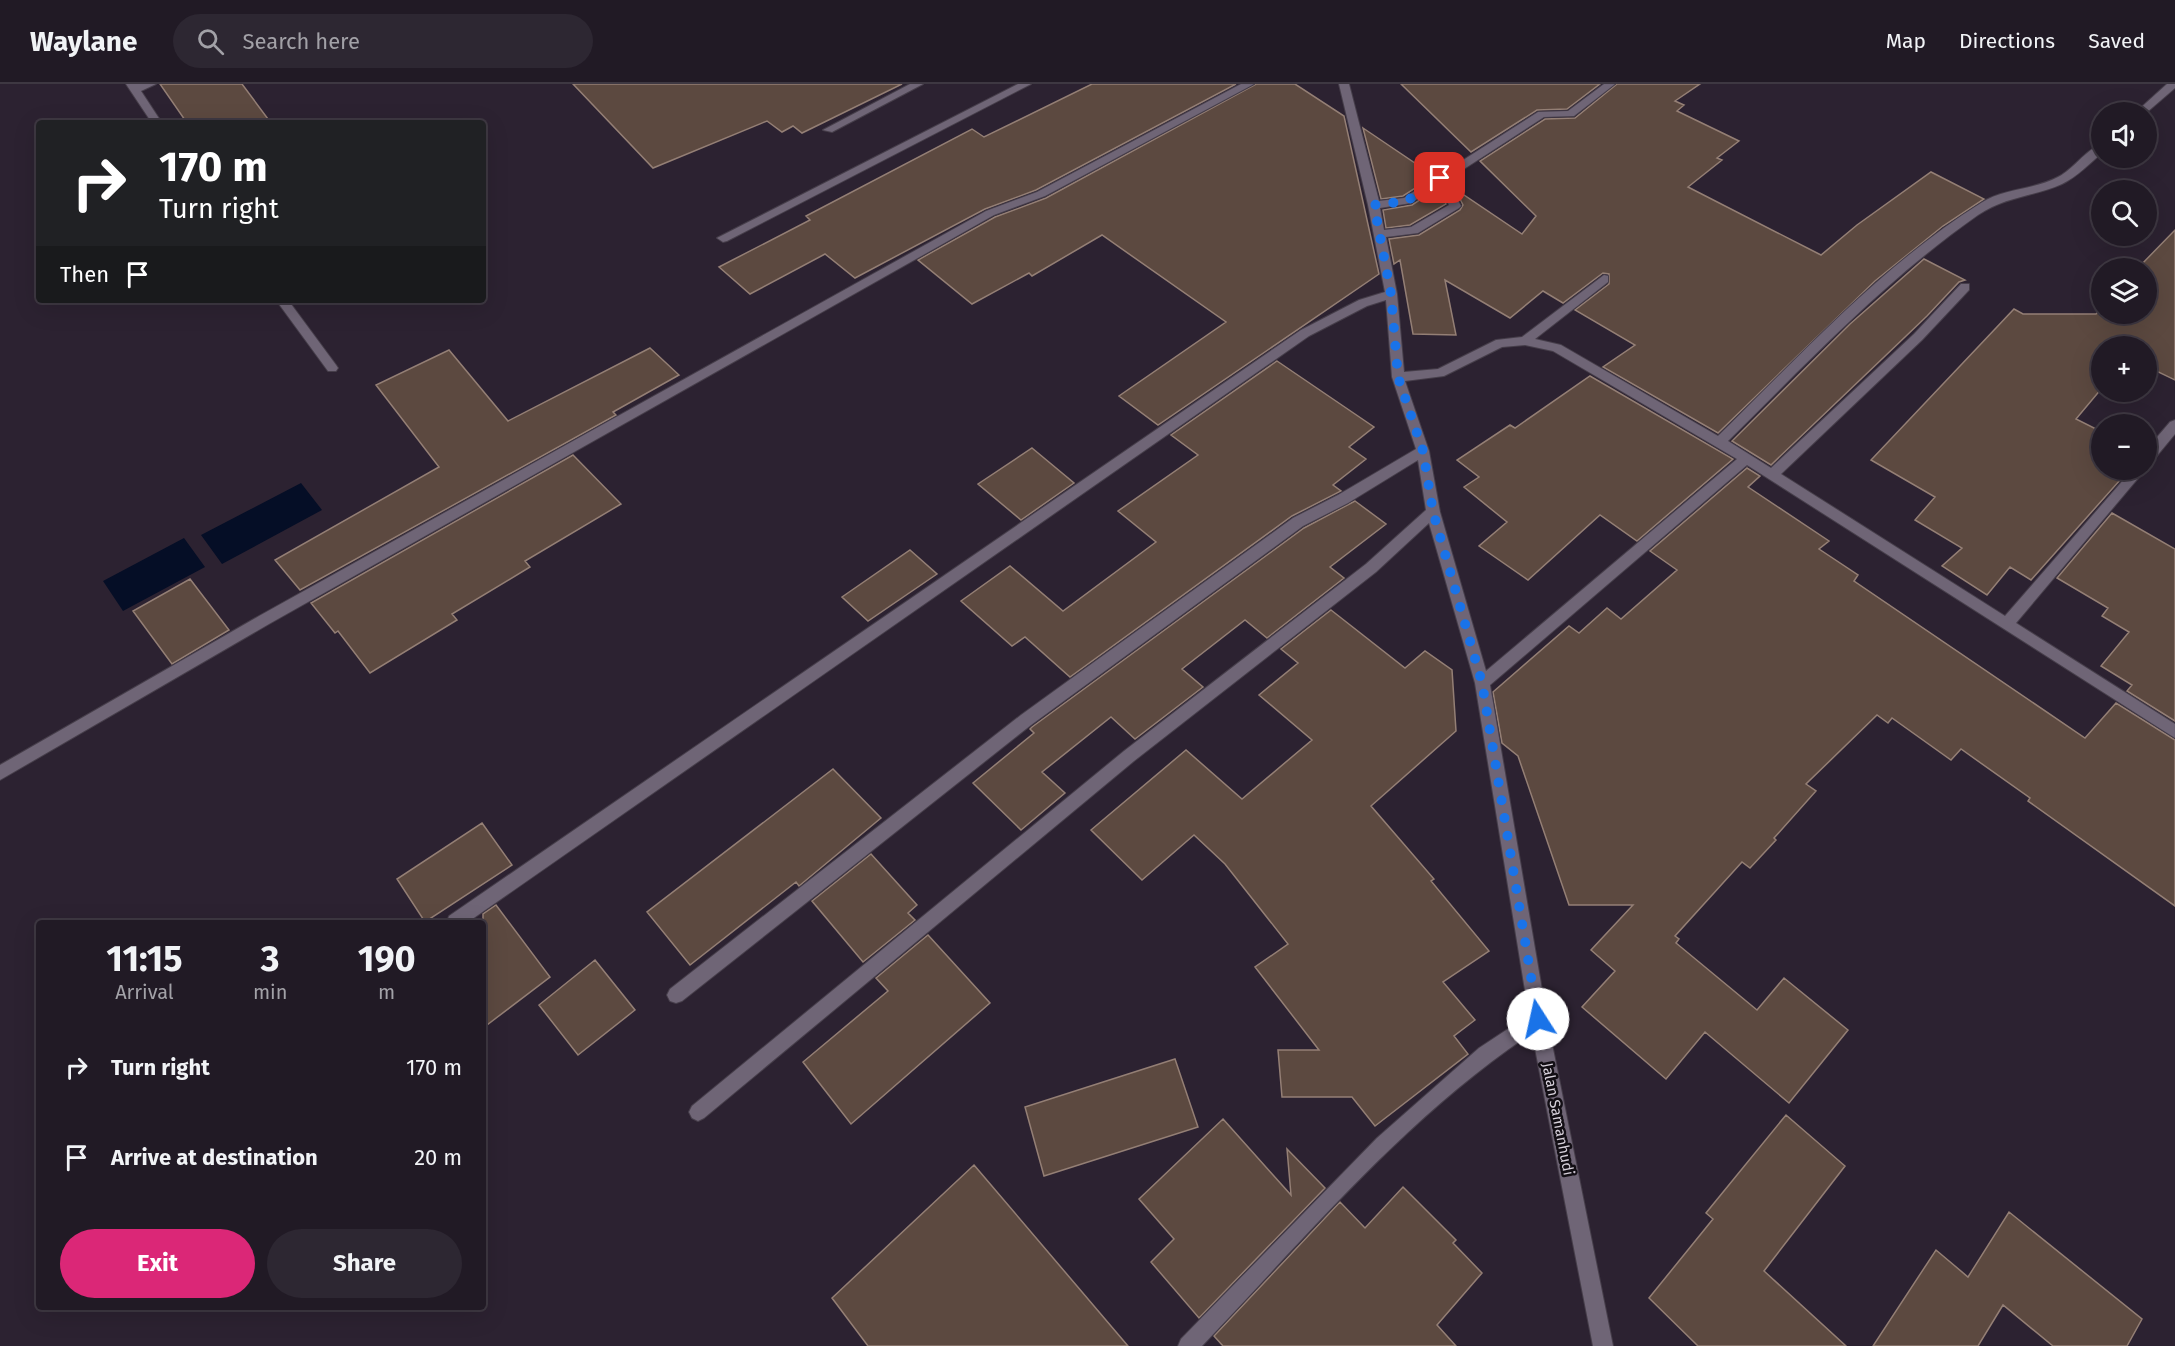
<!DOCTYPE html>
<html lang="en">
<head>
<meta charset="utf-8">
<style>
	:root { --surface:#211a25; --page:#2d2732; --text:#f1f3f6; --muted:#a2a1a7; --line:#3e3842; --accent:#db2777 }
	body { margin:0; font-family:"Fira Sans",sans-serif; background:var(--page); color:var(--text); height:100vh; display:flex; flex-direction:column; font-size:22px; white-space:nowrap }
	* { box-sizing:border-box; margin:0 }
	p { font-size:20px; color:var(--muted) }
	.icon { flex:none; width:33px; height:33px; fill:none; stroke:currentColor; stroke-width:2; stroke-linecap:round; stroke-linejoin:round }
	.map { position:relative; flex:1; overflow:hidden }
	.drawer { position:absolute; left:36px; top:836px; width:450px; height:390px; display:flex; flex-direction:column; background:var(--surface); border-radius:6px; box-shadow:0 6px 24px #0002,0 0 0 2px var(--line) }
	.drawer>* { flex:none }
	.guide { position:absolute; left:36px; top:36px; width:450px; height:183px; border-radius:6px; box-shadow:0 6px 24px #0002,0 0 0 2px var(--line); background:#202124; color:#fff; overflow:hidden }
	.tools { position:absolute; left:2091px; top:18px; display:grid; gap:12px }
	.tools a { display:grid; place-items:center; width:66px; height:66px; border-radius:50%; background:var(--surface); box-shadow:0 6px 24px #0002,0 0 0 2px var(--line); font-size:30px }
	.pin { position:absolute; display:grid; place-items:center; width:51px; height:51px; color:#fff; margin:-26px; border-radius:12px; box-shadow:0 3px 9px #0006 }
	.me { position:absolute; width:66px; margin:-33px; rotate:350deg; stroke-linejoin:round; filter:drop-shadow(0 0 4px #0008) }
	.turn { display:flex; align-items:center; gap:21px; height:126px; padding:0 24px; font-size:27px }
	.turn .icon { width:78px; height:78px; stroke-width:2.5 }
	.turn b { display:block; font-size:42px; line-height:51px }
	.then { display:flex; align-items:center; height:57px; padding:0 24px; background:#0003; gap:12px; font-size:22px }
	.eta { display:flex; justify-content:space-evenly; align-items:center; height:102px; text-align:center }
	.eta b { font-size:36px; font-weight:700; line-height:42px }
	.cta { display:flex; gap:12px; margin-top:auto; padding:12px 24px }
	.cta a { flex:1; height:69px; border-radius:36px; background:var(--accent); color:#fff; font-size:24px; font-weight:700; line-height:69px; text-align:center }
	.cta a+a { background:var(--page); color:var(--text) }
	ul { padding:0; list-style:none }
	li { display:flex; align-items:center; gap:18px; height:90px; padding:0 24px }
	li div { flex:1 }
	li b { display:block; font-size:22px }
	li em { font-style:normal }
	header { display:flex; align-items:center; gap:36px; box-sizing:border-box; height:84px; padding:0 30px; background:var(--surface); border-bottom:2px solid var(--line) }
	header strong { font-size:28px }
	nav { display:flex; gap:33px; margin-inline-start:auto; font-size:21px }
	.search { width:420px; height:54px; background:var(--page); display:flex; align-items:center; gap:15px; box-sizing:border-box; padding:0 21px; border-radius:33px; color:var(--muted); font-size:22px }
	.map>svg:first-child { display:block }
	.water { fill:#050e26 }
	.building { fill:#5c4940; stroke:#947f75; stroke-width:1.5 }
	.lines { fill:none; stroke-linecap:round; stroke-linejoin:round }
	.minor-casing { stroke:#463e4a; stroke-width:2 }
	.minor { fill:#6f6576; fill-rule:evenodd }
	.route { stroke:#1a73e8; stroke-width:10; stroke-dasharray:0 18 }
	.labels { text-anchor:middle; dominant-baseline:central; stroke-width:5; stroke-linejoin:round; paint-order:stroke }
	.street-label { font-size:15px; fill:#d6d0da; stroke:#120e14 }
</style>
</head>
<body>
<header>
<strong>Waylane</strong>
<div class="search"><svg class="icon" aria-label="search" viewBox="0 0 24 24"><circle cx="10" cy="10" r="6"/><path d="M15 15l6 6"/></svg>Search here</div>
<nav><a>Map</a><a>Directions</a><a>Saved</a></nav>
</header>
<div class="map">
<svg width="2175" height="1262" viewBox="0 0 2175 1262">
	<rect width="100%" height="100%" fill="#2c2231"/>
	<path class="water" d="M 301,399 L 322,426 L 222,480 L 201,451 Z
		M 184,454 L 205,483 L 123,527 L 103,497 Z"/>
	<path class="building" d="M 160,0 L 242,0 L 271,39 L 187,39 Z
		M 573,0 L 902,0 L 802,49 L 793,42 L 782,48 L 767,37 L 653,84 Z
		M 1092,0 L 1236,0 L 1036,106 L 985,125 L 855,194 L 825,170 L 750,210 L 719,183 L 810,136 L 806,132 L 972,45 L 984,53 Z
		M 1256,0 L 1295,0 L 1344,32 L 1379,190 L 1158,341 L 1119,312 L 1226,238 L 1102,151 L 1032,192 L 1029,189 L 972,220 L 918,176 L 995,133 L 1046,114 Z
		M 1401,0 L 1600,0 L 1567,25 L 1537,26 L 1471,68 Z
		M 1617,0 L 1700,0 L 1675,17 L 1684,21 L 1677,27 L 1739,57 L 1717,74 L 1722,76 L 1688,103 L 1821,171 L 1857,141 L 1931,88 L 1984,115 L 1943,142 L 1875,197 L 1718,349 L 1603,283 L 1635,261 L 1575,226 L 1609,200 L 1609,190 L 1603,189 L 1563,219 L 1543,207 L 1510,234 L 1445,196 L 1456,251 L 1413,250 L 1400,176 L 1394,180 L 1389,155 L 1419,151 L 1460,126 L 1463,121 L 1455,105 L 1522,150 L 1536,132 L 1480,77 L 1545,35 L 1575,34 Z
		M 1363,44 L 1434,92 L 1403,112 L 1381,115 Z
		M 1438,104 L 1446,120 L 1410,141 L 1386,144 L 1383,126 L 1412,121 Z
		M 2175,146 L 2175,296 L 2146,282 L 2146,262 L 2102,262 L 2102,304 L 2076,335 L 2102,348 L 2102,386 L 2129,386 L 2031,496 L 2010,483 L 1987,511 L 1942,482 L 1962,464 L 1915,436 L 1935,413 L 1871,376 L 2014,225 L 2023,230 L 2096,230 L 2102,224 L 2102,230 L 2146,230 L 2146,184 L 2138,184 Z
		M 1924,175 L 1965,196 L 1959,198 L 1927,232 L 1771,381 L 1732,357 L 1850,240 Z
		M 650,264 L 679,291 L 613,328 L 616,331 L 300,506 L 275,476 L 439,383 L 376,301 L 449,266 L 508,337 Z
		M 1277,277 L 1374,343 L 1349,363 L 1366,375 L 1333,401 L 1341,407 L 1292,432 L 1070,593 L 1025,553 L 1012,562 L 961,517 L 1010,482 L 1063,527 L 1156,458 L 1118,427 L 1198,371 L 1171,351 Z
		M 1590,292 L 1733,375 L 1637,457 L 1600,431 L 1528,496 L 1479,462 L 1507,438 L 1464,403 L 1479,393 L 1457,376 L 1510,341 L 1515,344 Z
		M 1032,364 L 1074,399 L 1021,436 L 978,400 Z
		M 573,371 L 621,420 L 525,477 L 530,483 L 452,530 L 457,536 L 370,589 L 338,547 L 335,549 L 311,519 Z
		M 1747,384 L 1760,392 L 1748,403 L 1829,457 L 1819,465 L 1858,491 L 1854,497 L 2085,654 L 2116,619 L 2175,656 L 2175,822 L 2028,717 L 2030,714 L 1961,665 L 1951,676 L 1892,634 L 1888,639 L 1877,631 L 1806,700 L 1816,707 L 1774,754 L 1776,756 L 1750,784 L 1742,778 L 1675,852 L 1679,855 L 1676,859 L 1757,926 L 1784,894 L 1848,946 L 1789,1019 L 1705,948 L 1666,995 L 1582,923 L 1615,887 L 1591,866 L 1633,821 L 1569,821 L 1518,672 L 1502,659 L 1493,608 L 1569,542 L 1579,549 L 1607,524 L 1621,535 L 1677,486 L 1650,467 Z
		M 1355,417 L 1386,440 L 1330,483 L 1344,494 L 1267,554 L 1245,536 L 1182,585 L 1203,603 L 1135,655 L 1111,633 L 1042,688 L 1065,709 L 1021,746 L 973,699 L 1034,649 L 1030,645 L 1032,643 L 1304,444 Z
		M 2112,429 L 2175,465 L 2175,637 L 2127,607 L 2132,601 L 2101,582 L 2129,548 L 2102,532 L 2108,524 L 2057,494 Z
		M 910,466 L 937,490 L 868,537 L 842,513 Z
		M 190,495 L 229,546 L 172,580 L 133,527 Z
		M 1331,526 L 1405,584 L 1425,567 L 1452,586 L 1456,647 L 1371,722 L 1434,795 L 1431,797 L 1489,867 L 1443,898 L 1475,936 L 1454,952 L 1468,970 L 1375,1042 L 1352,1013 L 1282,1013 L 1278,966 L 1319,966 L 1255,883 L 1288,860 L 1225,780 L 1194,751 L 1142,796 L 1091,746 L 1186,666 L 1242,715 L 1312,656 L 1259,611 L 1298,579 L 1281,565 Z
		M 833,685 L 881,734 L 799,802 L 796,798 L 690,881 L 647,828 Z
		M 482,739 L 512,781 L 425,838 L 397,795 Z
		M 871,770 L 917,821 L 908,829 L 915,836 L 863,878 L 812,817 Z
		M 496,821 L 550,893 L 483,944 L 483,830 Z
		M 928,851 L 990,919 L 851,1040 L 803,978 L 888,907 L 876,894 Z
		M 595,876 L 635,926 L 578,971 L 539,921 Z
		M 1175,975 L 1198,1043 L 1044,1092 L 1025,1023 Z
		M 1786,1031 L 1845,1082 L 1764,1187 L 1846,1262 L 1698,1262 L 1649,1214 L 1713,1135 L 1706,1129 Z
		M 1223,1035 L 1291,1111 L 1287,1065 L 1325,1104 L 1199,1234 L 1151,1178 L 1174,1155 L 1139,1115 Z
		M 974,1081 L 1128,1262 L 868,1262 L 832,1214 Z
		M 1403,1103 L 1456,1156 L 1453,1159 L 1482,1189 L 1437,1241 L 1456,1262 L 1223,1262 L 1214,1252 L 1340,1118 L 1365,1144 Z
		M 2009,1128 L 2142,1235 L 2127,1262 L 2053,1262 L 2003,1221 L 1978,1262 L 1873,1262 L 1936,1166 L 1968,1193 Z"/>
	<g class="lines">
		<g class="minor-casing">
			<path id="minor" d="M 126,0 L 156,0 L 141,7 L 162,39 L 152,39 Z
				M 910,0 L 923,0 L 832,48 L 823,46 Z
				M 1018,0 L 1031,0 L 727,157 L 723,158 L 717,154 Z
				M 1241,0 L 1254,0 L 1045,112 L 994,131 L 269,540 L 0,696 L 0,681 L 259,532 L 986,127 L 1037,108 Z
				M 1339,0 L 1349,0 L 1379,117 L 1404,114 L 1538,28 L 1568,27 L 1604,0 L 1615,0 L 1574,32 L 1544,33 L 1447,96 L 1461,122 L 1459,124 L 1418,149 L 1386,153 L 1397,210 L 1404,288 L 1438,285 L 1496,256 L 1522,253 L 1604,191 L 1608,192 L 1608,198 L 1535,255 L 1561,261 L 1718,352 C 1801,271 1882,181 1981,119 C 2004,104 2034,106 2058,93 C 2074,85 2085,66 2102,60 L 2102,69 C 2089,80 2077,93 2062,100 C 2033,113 2006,112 1978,131 C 1885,196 1808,278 1728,357 L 1771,384 L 1914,250 L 1961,200 L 1969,200 L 1969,206 L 1922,256 L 1781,390 L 2005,532 L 2132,386 L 2145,386 L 2016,539 L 2175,640 L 2175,654 L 1747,381 L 1490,601 L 1547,935 L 1613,1262 L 1593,1262 L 1532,949 C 1407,1032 1305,1154 1202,1262 L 1178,1262 L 1181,1255 L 1377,1054 L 1479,964 L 1529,931 L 1475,599 L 1429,439 L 1376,488 L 1134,677 L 704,1034 L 698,1037 L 692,1034 L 689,1028 L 692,1022 L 1124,667 L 1366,480 L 1426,426 L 1418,376 L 1348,419 L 1303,442 L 1031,641 L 682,917 L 676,919 L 670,917 L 667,911 L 670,905 L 1021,631 L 1293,434 L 1338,411 L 1416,365 L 1392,293 L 1386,216 L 1367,222 L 1309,252 L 468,838 L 447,838 L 449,832 L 1301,246 L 1359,216 L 1385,208 L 1368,121 ZM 1439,101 L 1449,121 L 1411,143 L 1384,146 L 1380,124 L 1411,119 ZM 1525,261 L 1553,267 L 1737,375 L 1486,587 L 1440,428 L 1429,367 L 1405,297 L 1444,292 L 1502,263 Z
				M 2167,0 L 2175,0 L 2175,4 L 2146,29 L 2136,28 Z
				M 276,216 L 288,216 L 336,281 L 338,284 L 336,287 L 328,287 Z
				M 2175,336 L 2175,350 L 2151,379 L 2146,381 L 2146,366 L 2170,338 Z"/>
		</g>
		<use href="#minor" class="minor"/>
	</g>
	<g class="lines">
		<path class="route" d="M 1440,94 L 1407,117 L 1374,121 L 1391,210 L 1398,293 L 1423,367 L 1433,428 L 1482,599 L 1538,935"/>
	</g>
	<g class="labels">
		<g class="street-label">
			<text transform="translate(1558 1035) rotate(79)">Jalan Samanhudi</text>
		</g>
	</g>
</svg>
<div class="tools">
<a><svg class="icon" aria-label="sound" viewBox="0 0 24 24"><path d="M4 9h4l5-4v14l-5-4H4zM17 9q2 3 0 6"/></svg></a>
<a><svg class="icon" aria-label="search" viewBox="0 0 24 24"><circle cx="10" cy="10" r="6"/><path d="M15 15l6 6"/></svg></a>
<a><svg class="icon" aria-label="layers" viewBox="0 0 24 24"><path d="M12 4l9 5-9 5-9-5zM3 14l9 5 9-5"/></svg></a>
<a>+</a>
<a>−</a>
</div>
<div class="pin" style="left:1440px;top:94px;background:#d93025"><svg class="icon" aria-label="arrive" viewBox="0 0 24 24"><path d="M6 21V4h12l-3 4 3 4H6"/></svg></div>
<svg class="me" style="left:1538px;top:935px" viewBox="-20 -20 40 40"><circle r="19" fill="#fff"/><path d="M0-13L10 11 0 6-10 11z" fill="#1a73e8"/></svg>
<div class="guide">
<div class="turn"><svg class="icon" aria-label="right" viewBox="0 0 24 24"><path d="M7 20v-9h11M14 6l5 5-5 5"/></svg><div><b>170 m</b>Turn right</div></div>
<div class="then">Then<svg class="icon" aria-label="arrive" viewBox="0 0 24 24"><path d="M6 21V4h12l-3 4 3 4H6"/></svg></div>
</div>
<section class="drawer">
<div class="eta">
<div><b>11:15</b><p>Arrival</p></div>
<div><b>3</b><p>min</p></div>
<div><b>190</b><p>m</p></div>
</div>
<ul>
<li><svg class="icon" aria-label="right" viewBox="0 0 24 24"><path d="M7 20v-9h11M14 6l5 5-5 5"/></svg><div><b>Turn right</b></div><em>170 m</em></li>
<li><svg class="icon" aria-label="arrive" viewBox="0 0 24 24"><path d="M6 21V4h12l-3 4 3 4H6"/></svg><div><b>Arrive at destination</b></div><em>20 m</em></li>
</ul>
<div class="cta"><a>Exit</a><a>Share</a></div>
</section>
</div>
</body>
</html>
